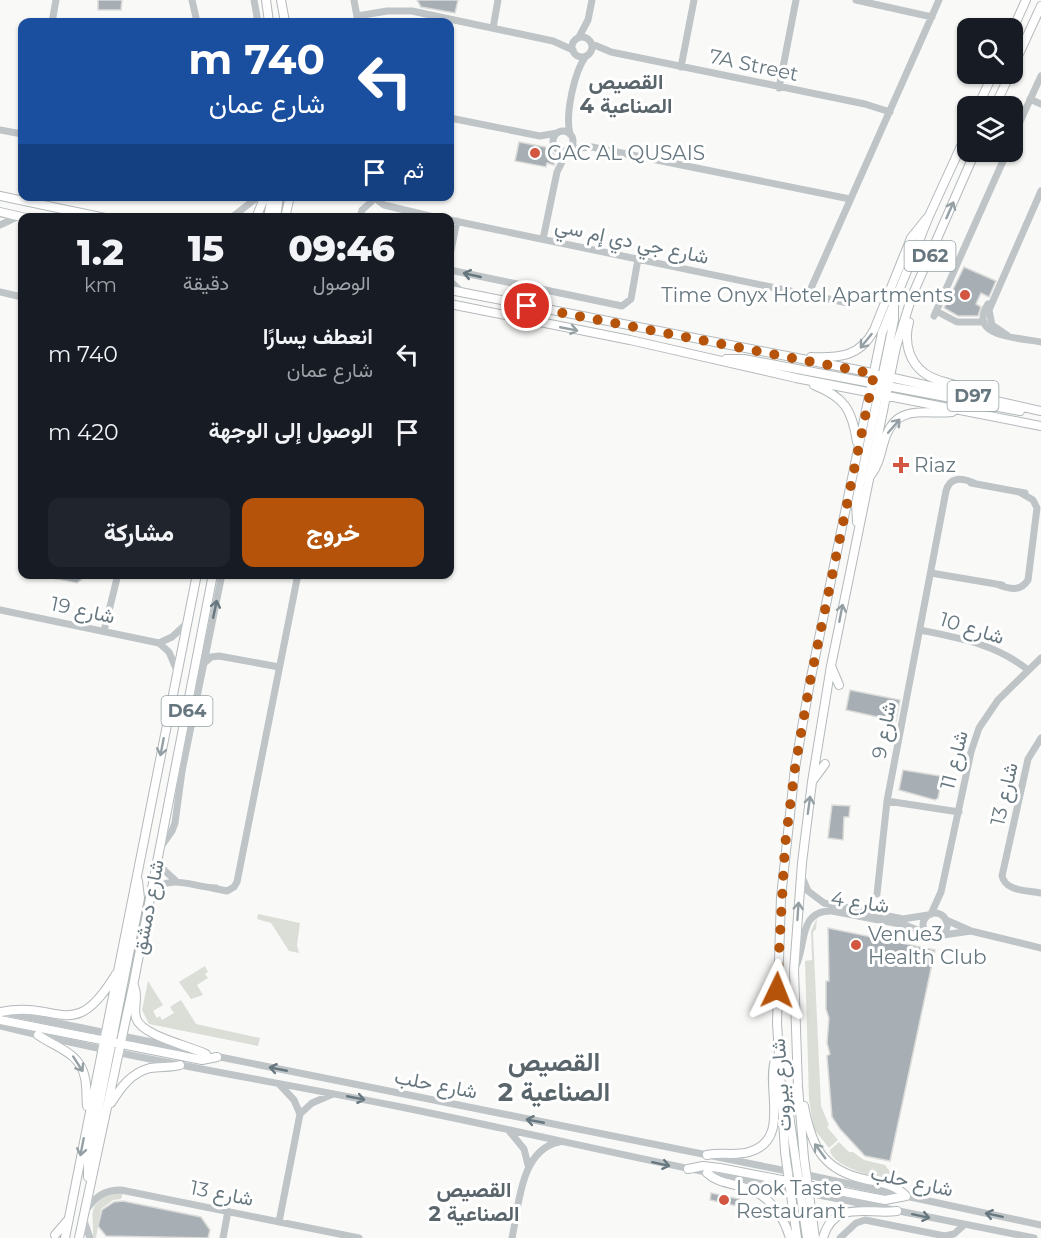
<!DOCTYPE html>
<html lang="ar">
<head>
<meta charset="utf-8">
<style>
	:root { --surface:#171b24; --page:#20242c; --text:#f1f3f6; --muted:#9ea1a6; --accent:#b45309 }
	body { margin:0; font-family:Montserrat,Vazirmatn,sans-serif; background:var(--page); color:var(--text); direction:rtl; height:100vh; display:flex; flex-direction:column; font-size:22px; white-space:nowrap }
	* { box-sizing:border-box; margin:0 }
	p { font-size:20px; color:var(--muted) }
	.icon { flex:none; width:33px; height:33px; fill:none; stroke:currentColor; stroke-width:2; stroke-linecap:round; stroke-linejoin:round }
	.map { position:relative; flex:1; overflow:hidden; direction:ltr }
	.panel { position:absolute; left:18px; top:213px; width:436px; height:366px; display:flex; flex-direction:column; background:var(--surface); border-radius:12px; box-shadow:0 2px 4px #0004; direction:rtl }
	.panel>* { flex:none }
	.banner { position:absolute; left:18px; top:18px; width:436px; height:183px; border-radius:12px; box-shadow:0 2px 4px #0004; direction:rtl; background:#1a4fa0; color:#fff; overflow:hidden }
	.controls { position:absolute; left:957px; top:18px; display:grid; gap:12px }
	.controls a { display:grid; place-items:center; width:66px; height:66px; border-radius:12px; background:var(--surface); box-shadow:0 2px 4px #0004; font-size:30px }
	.pin { position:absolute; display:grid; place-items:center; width:51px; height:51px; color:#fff; margin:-26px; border:3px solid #fff; border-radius:50%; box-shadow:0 2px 6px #0007 }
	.me { position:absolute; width:66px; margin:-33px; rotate:2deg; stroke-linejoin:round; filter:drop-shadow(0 0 4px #0008) }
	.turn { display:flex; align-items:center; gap:21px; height:126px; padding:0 30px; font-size:27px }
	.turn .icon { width:78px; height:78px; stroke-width:2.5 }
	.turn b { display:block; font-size:42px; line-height:51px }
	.then { display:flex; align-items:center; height:57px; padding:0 30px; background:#0003; gap:12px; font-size:22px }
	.eta { display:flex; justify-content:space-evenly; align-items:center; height:102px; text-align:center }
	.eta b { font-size:36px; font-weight:800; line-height:42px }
	.cta { display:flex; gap:12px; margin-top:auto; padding:12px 30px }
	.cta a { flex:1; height:69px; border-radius:12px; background:var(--accent); color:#fff; font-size:24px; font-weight:800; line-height:69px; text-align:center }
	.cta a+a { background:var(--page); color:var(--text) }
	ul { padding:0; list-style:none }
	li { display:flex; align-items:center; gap:18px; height:78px; padding:0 30px }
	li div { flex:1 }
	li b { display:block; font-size:22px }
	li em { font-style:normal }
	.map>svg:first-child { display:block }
	.green { fill:#daded7 }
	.building { fill:#a7afb4; stroke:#dbdbda; stroke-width:1.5 }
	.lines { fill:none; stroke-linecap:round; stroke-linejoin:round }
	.major-casing { stroke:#b3b9bb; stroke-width:10 }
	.minor { stroke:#bfc4c7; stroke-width:7 }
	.major { stroke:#fff; stroke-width:8 }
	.oneway { stroke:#95a0a5 }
	.oneway2 { stroke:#67777f }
	.route { stroke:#b45309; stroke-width:10; stroke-dasharray:0 18 }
	.poi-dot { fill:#d25640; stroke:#fff; stroke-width:2 }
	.labels { text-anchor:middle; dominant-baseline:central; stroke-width:6; stroke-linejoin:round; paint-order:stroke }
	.shield { fill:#fff; stroke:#95a0a5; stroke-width:1.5 }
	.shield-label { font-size:18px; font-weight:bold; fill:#67777f }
	.street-label { font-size:20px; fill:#67777f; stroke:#fff }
	.poi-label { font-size:20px; fill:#67777f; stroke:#fff; text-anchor:start }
	.neighbourhood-label { font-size:21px; font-weight:bold; fill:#59656b; stroke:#fff }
	.district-label { font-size:26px; font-weight:bold; fill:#59656b; stroke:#fff }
</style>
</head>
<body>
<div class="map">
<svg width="1041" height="1238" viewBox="0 0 1041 1238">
	<rect width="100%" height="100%" fill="#f9f9f8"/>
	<path class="green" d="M 258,914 L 300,923 L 297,945 L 299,953 L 289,951 L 271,923 L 257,919 Z
		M 817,918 L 816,929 L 813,932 L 821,1106 L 829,1125 L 827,1127 L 838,1140 L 829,1148 L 814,1129 L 809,1099 L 805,961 L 812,960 L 811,931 Z
		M 205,966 L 208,972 L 205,974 L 208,978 L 197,985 L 203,995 L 191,999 L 179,982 Z
		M 148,981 L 163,1005 L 153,1011 L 157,1018 L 160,1016 L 162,1020 L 174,1013 L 170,1007 L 181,1000 L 196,1024 L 260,1038 L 258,1046 L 149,1024 L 142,1010 Z
		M 839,1142 L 849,1152 L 853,1152 L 864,1160 L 885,1165 L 898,1182 C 882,1179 832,1168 830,1150 Z
		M 111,1193 L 123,1193 L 121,1199 L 113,1200 L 101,1209 L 96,1238 L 93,1237 C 94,1214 86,1206 111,1193 Z"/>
	<path class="building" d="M 98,0 L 122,0 L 121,10 L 98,10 Z
		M 417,0 L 458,0 L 455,13 L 421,7 Z
		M 519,142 L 550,148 L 556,158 L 554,165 L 547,163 L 546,167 L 515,161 Z
		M 964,267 L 996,281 L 989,297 L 981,293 L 976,304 L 981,307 L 978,316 L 958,316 L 944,308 Z
		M 47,574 L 83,574 L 82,579 L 77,583 L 46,577 Z
		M 850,690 L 900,700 L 896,721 L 846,710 Z
		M 903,770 L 940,776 L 942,778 L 938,798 L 935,800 L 899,790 Z
		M 832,805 L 850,806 L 849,817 L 844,817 L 843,840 L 828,838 Z
		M 828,928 L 935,950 L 890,1161 L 865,1156 L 840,1129 L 832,1117 L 827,1056 L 830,1054 L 827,1043 L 829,1018 L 826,1009 L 826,981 L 829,981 Z
		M 711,1193 L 739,1199 L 737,1206 L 710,1200 Z
		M 123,1201 L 201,1217 L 210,1230 L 208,1238 L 106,1236 L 98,1226 L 102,1210 L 114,1202 Z"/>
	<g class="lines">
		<g class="major-casing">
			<path id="major" d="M 266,0 L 269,22
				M 281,0 L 285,22
				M 1012,31 L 1026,0
				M 1012,69 L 1041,6
				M 978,106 L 993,74
				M 995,106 L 1010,74
				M 0,196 L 105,218
				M 0,212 L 26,218
				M 256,218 L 265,196
				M 268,218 L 272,196
				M 276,218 L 279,196
				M 285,218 L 290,196
				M 450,290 L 858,370 L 1041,411
				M 450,304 L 630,340 L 796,378 L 1041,426
				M 909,322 C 903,344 910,368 933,378 C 947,384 960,384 972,394
				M 811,357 C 839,358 860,357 874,330 L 911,238 L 927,218
				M 726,359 L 744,359 L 1020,411
				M 882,378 L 894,320 L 894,305
				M 814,385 C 844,397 852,409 857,442
				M 871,475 C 878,466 880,456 883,445 C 894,402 922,415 952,412
				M 857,522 L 856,503 L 879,390
				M 831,666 L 839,685
				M 814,779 L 825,764
				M 134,986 C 139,997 133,1007 136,1018 C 142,1036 187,1045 206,1054
				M 1,1012 C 60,1000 73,1045 116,974
				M 0,1020 L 202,1060 L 217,1057
				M 38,1035 C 56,1048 80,1052 85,1078 C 87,1087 86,1097 87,1106
				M 785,1087 L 807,1238
				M 111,1103 C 121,1087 131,1073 150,1068 C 160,1066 170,1068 180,1065
				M 707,1155 C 721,1152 736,1156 749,1152 C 791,1140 766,1090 775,1060
				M 688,1169 L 703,1166 L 720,1168 L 885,1200 L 906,1196 C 895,1185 883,1183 868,1180 C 823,1171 812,1148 804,1106
				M 707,1173 C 718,1183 730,1183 743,1187 C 768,1194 783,1214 790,1238
				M 88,1177 L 88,1162 L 140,898 L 138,881
				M 55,1235 L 67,1221
				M 65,1238 L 197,574
				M 79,1238 L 133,986 L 213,574
				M 797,1238 L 785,1152 L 777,1023 L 781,897 L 795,768 L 810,682 L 882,333 L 929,216 L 968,131
				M 815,1238 L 804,1158 L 798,1087 L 794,970 L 802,863 L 812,782 L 831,666 L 896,347 L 912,296 L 975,152
				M 823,1238 C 834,1199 868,1215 897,1211"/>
		</g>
		<path class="minor" d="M 192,0 L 197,22
			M 254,0 L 258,22
			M 354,0 L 358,22
			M 856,0 L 932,17
			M 357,16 L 387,11 L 412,11 L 553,41 L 573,50
			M 52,22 L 56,0
			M 493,28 L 498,0
			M572 47a10 10 0 1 1 20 0a10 10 0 1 1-20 0Z
			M 579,37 L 588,20 L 592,0
			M 592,44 L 611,52 L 865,104 L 890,112
			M 681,67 L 694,0
			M 779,88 L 796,0
			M 1030,99 L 1041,104
			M 450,118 L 540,136 L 557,133
			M 0,130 L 22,134
			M553 141a10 10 0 1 1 20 0a10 10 0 1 1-20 0Z
			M 570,134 C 565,115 574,72 586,56
			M 1012,139 L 1041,76
			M 569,149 L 592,147 L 850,199
			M 372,196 L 384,205 L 438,218
			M 231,218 L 259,196
			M 360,218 L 362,210 L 371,202
			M 450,220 L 848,303
			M 0,225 L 19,216
			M 543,239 L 557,172 L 568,150
			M 450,255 L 457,221
			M 450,270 L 622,306 L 631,299 L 638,259
			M 450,281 L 461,291
			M 0,292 L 22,297
			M 808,295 L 939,0
			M 988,304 C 966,338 1022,338 1041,342
			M 936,311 L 957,322 L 984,322
			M 934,316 L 1007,152
			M 1008,336 L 992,325 L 989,310 L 1041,191
			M 971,483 L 1025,493
			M 931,573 L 1002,585
			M 999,585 C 1010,589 1020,592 1028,580 L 1037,508 L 1033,500 L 1021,493
			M 0,610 L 159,643 L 169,652 L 177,671
			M 920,630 C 959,638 996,644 1028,670
			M 104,631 L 118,574
			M 159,643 L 172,637 L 186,624
			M 203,664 L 211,657 L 219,656 L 279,667
			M 1041,738 L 1028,759 L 1002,876 C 1006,892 1027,890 1041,893
			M 887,801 L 959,812
			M 160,848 L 172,831 L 175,823 L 182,771 L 222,574
			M 157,860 L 165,871 L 175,880
			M 802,877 L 808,891 L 824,903 L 903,919 L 928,915
			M 212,888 L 227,891 L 234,887 L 237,882 L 298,574
			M 151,892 C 172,873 191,887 216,888
			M 877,894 L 887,801 L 946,491 C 950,476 962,478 974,483
			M923 925a12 12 0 1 1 24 0a12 12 0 1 1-24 0Z
			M 931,914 L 941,892 L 971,752 L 979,728 L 998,700 L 1041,658
			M 946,920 L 969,930
			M 943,935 L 971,931 L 1041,948
			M 795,968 C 807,947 797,910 832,911 L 905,925 L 925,933
			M 9,1013 L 181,1048
			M 0,1026 C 129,1058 260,1079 391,1105 C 525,1132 659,1164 794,1190
			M 215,1056 L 792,1172
			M 300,1114 L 312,1103 L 333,1094
			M 510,1132 L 524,1149 L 528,1165
			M 803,1174 L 1041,1225
			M 804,1192 L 1034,1238
			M 87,1209 C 96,1196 105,1190 121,1190 L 359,1238
			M 83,1218 L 90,1238
			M 279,1222 L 300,1114 L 294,1100 L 280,1085
			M 223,1238 L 228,1211
			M 512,1238 C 519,1206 520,1150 559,1142
			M 840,1238 L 856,1223 L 865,1220 L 945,1236 L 954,1234 L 964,1225"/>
		<use href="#major" class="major"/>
	</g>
	<defs><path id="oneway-shaft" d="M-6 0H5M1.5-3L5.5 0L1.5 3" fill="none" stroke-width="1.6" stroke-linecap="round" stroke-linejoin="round" transform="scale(1.5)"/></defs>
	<g class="oneway">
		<use href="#oneway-shaft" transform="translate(950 210) rotate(-66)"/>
		<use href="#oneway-shaft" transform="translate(569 329) rotate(11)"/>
		<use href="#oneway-shaft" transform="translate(866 341) rotate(129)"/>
		<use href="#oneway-shaft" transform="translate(894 426) rotate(-49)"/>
		<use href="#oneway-shaft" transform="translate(841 613) rotate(-79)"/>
		<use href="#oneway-shaft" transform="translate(162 747) rotate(101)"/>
		<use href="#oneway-shaft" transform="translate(809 805) rotate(-82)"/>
		<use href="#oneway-shaft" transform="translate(798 911) rotate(-86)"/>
		<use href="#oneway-shaft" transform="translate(78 1064) rotate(57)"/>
		<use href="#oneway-shaft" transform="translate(82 1147) rotate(101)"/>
		<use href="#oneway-shaft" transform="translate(820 1151) rotate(-126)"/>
	</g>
	<g class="oneway2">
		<use href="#oneway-shaft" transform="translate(472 275) rotate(-167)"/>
		<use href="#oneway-shaft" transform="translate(215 609) rotate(-78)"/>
		<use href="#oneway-shaft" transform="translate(278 1069) rotate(-169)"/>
		<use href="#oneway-shaft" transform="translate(356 1098) rotate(11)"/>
		<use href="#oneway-shaft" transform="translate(535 1121) rotate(-169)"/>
		<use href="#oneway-shaft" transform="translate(661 1164) rotate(12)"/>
		<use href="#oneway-shaft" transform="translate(994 1215) rotate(-168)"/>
		<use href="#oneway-shaft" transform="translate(921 1216) rotate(12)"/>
	</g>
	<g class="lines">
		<path class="route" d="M 527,306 L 874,374 L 810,682 L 795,768 L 785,845 L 777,990"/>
	</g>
	<g class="poi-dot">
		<circle cx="535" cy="153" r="6"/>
		<circle cx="965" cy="295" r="6"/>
		<path d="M898 456h6v6h6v6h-6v6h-6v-6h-6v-6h6z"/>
		<circle cx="856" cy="945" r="6"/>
		<circle cx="724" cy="1200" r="6"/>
	</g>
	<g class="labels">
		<g class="shield">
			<rect x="904.5" y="241" width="51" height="30" rx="4.5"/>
			<rect x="947.5" y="381" width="51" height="30" rx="4.5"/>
			<rect x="161.5" y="696" width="51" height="30" rx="4.5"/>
		</g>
		<g class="shield-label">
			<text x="930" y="256">D62</text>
			<text x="973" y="396">D97</text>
			<text x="187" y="711">D64</text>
		</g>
		<g class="street-label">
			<text transform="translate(754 65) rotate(12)">7A Street</text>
			<text transform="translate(632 241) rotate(12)">شارع جي دي إم سي</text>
			<text transform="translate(83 610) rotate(12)">شارع 19</text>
			<text transform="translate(972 628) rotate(17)">شارع 10</text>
			<text transform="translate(884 730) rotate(-79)">شارع 9</text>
			<text transform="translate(954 760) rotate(-76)">شارع 11</text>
			<text transform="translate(1004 794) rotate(-77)">شارع 13</text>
			<text transform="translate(860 902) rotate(8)">شارع 4</text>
			<text transform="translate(148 907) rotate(-79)">شارع دمشق</text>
			<text transform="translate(436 1084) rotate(11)">شارع حلب</text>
			<text transform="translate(781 1085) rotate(-94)">شارع بيروت</text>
			<text transform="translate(912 1181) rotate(12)">شارع حلب</text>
			<text transform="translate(222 1193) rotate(11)">شارع 13</text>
		</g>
		<g class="poi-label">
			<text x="547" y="153">GAC AL QUSAIS</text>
			<text x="953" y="295" text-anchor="end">Time Onyx Hotel Apartments</text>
			<text x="914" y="465">Riaz</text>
			<text x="868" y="934">Venue3<tspan x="868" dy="23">Health Club</tspan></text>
			<text x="736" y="1188">Look Taste<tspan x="736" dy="23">Restaurant</tspan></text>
		</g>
		<g class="neighbourhood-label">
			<text x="626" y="81">القصيص<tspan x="626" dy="24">الصناعية 4</tspan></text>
			<text x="474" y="1189">القصيص<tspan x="474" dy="24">الصناعية 2</tspan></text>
		</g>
		<g class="district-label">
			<text x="554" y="1062">القصيص<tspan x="554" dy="30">الصناعية 2</tspan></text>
		</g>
	</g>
</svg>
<div class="controls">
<a><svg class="icon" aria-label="search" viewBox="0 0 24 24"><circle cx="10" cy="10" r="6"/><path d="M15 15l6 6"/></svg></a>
<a><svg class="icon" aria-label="layers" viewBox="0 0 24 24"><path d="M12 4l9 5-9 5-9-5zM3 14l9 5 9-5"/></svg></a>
</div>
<div class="pin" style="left:527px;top:306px;background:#d93025"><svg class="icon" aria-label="arrive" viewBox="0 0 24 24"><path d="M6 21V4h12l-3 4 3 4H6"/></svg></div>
<svg class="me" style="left:777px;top:990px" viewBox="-20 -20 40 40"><path d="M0-17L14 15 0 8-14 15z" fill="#b45309" stroke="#fff" stroke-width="4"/></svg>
<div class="banner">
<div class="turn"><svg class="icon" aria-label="left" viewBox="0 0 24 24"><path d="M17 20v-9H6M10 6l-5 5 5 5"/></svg><div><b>740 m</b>شارع عمان</div></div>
<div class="then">ثم<svg class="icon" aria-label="arrive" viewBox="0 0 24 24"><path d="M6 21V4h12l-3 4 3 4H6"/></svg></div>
</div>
<section class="panel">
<div class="eta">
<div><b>09:46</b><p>الوصول</p></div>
<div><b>15</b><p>دقيقة</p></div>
<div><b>1.2</b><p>km</p></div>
</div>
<ul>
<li><svg class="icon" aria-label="left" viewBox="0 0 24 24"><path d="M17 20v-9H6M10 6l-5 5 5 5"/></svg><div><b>انعطف يسارًا</b><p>شارع عمان</p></div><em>740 m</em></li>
<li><svg class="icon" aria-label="arrive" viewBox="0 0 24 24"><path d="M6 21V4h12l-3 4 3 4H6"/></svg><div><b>الوصول إلى الوجهة</b></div><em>420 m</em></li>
</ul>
<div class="cta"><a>خروج</a><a>مشاركة</a></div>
</section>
</div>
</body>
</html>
